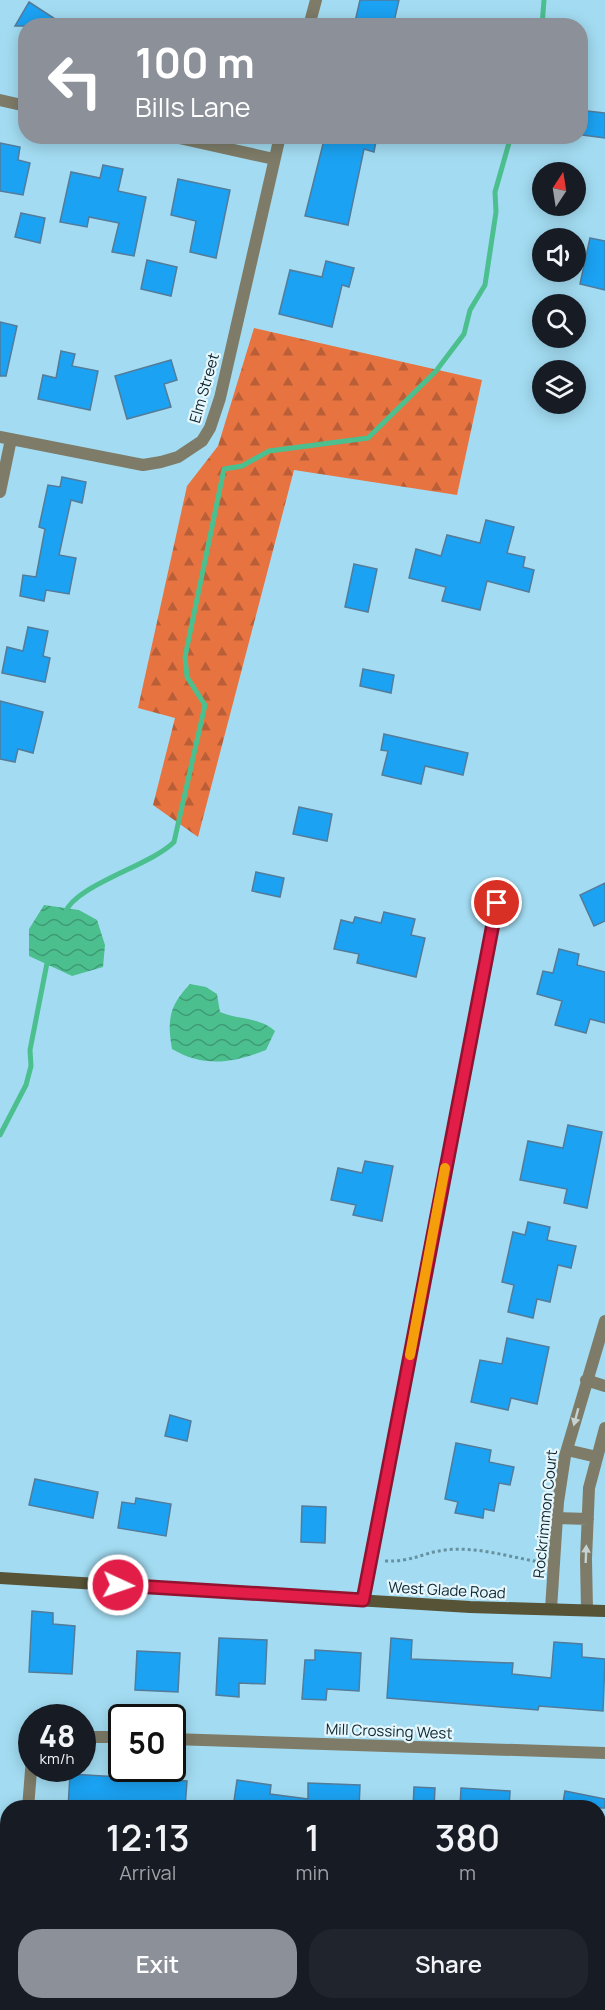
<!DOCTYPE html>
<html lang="en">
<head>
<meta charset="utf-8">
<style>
	:root { --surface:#171b24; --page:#20242c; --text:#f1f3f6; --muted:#9ea1a6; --accent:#8c9099 }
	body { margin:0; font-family:Manrope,sans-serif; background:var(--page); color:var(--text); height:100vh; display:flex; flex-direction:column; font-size:22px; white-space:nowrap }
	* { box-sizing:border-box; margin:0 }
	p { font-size:20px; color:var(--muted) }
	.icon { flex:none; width:33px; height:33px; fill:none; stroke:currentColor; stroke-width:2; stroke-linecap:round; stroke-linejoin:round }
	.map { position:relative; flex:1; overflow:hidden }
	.drawer { position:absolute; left:0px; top:1800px; width:606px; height:210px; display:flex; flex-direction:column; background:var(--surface); border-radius:24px 24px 0 0; box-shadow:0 3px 15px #0003 }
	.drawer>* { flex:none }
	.hud { position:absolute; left:18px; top:18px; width:570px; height:126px; border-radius:24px; box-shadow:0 3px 15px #0003; background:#8c9099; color:#fff; overflow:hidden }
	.needle { width:39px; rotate:12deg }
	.tools { position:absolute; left:532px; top:162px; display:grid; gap:12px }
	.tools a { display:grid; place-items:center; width:54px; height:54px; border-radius:50%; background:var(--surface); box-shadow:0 3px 15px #0003; font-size:30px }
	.speed { position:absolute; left:18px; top:1704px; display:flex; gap:12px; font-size:30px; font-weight:700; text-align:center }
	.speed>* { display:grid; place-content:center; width:78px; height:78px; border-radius:50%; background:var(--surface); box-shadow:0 3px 15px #0003; line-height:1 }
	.speed small { font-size:15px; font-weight:400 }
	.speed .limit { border:3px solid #111; border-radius:9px; background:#fff; color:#111 }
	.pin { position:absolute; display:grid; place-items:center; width:51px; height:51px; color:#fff; margin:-26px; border:3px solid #fff; border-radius:50%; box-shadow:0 2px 6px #0007 }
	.me { position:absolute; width:66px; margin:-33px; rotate:93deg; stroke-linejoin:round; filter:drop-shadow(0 0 4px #0008) }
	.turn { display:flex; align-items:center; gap:21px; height:126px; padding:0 18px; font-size:27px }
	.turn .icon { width:78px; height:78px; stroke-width:2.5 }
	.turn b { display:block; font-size:42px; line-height:51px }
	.eta { display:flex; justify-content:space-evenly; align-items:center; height:102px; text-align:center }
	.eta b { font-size:36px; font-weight:600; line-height:42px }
	.cta { display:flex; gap:12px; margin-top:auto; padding:12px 18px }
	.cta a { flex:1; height:69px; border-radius:24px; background:var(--accent); color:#fff; font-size:24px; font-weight:600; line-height:69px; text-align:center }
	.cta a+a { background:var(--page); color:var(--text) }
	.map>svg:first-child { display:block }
	.forest { fill:url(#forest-firs) }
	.water { fill:url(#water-waves) }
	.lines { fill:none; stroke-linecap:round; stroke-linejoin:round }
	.stream { stroke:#4cbf8f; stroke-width:5 }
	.building { fill:#1ba2f2; stroke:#537b9a; stroke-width:1.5 }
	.path { stroke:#6591a1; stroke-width:3; stroke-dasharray:3 3; stroke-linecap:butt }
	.street { stroke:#7e7c68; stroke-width:12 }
	.secondary { stroke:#565336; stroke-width:12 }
	.oneway { fill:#c6d1d0 }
	.route-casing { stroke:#92132f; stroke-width:15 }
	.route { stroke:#e11d48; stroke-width:10 }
	.slow { stroke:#f59e0b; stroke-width:10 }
	.labels { text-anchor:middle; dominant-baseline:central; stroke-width:4.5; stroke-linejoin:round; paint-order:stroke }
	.street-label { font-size:15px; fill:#0d252d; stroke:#e5f6fd }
</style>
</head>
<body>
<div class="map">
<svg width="605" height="2010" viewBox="0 0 605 2010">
	<defs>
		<pattern id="forest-firs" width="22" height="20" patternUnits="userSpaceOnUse" patternTransform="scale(1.5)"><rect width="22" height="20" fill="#e77341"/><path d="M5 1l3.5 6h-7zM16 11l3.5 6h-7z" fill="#ba5e37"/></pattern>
		<pattern id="water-waves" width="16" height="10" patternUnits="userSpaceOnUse" patternTransform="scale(1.5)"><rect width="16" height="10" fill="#4cbf8f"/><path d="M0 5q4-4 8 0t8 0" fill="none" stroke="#3e9b75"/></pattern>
	</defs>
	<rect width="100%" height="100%" fill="#a3dcf2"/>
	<path class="forest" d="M 254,328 L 482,380 L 457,495 L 294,470 L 198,837 L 153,805 L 175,718 L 138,708 L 187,486 L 218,446 Z"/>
	<path class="water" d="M 44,905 L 79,910 L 97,920 L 105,945 L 103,967 L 72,976 L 29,956 L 29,929 Z
		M 190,984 L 206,987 L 217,994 L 220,1012 C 239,1020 260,1017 275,1031 L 266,1050 C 233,1063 204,1068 172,1049 C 167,1020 169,1006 190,984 Z"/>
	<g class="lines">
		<path class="stream" d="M 542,26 L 544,0
			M 65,913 C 75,885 150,866 174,842 L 205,705 L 187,677 L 185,657 L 224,469 L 242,466 L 269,451 L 368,438 L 436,371 L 464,334 L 470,310 L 485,285 L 496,212 L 495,192 L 511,136
			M 0,1135 L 26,1085 L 31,1066 L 30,1050 L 48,958"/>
	</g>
	<path class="building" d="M 360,0 L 399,0 L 393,26 L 354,26 Z
		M 29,2 L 66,26 L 15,26 Z
		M 587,111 L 605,113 L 605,138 L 583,135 Z
		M 325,136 L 377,136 L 374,152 L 364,149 L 348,225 L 305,216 Z
		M 0,143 L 20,147 L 18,160 L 30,163 L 23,195 L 0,191 Z
		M 103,165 L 123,169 L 118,191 L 146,197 L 134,256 L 112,252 L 119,223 L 89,217 L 87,227 L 60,222 L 71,172 L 100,178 Z
		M 178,179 L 230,190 L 216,258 L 190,252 L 196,221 L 171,215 Z
		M 21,213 L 45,218 L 40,243 L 15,237 Z
		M 590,238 L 605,241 L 605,290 L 580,284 Z
		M 147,260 L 177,267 L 171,296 L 141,289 Z
		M 326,261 L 354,268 L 349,287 L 342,285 L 332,327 L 279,314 L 290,270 L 322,277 Z
		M 0,322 L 17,326 L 6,376 L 0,376 Z
		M 61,351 L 75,354 L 72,366 L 98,371 L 90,410 L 38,399 L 43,375 L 56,378 Z
		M 171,360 L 177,380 L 164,384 L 171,407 L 127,419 L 115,376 Z
		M 62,477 L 86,482 L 82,503 L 71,500 L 59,555 L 76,558 L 69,594 L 46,590 L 44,601 L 20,596 L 23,575 L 36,577 L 45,529 L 39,527 L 48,485 L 60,487 Z
		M 486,520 L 514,527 L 507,553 L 525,557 L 523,567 L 534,570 L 529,592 L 487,581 L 480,610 L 442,601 L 446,587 L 409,578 L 416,549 L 441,556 L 447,535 L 480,543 Z
		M 354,564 L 377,569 L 368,612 L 345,607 Z
		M 28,627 L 48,631 L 43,656 L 50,658 L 45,682 L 2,673 L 7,647 L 23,651 Z
		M 363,669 L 394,675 L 391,693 L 360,686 Z
		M 0,701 L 43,712 L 33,753 L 18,749 L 15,762 L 0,759 Z
		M 384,734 L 468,753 L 463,775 L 425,766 L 421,784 L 382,775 L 388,751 L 381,750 Z
		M 299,807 L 332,814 L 327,841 L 293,834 Z
		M 256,872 L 284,878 L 280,897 L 252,891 Z
		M 605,883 L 605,921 L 594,926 L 580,895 Z
		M 384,912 L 415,919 L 411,935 L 425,938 L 416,977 L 357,963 L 359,954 L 334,949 L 341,920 L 353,923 L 355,917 L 381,923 Z
		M 559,949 L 579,954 L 577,965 L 605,972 L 605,1023 L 590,1019 L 586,1033 L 555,1025 L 562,1001 L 537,994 L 543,971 L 553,973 Z
		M 568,1125 L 602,1132 L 587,1208 L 564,1203 L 567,1189 L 520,1180 L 528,1141 L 563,1148 Z
		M 365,1161 L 393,1166 L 382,1221 L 353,1215 L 356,1205 L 331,1200 L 338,1168 L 362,1173 Z
		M 528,1222 L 550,1227 L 547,1240 L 576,1246 L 571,1268 L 558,1265 L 550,1302 L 537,1299 L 533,1318 L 508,1312 L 514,1285 L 502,1282 L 513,1232 L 525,1235 Z
		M 507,1338 L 549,1347 L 537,1404 L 511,1398 L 508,1410 L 471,1402 L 480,1360 L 502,1364 Z
		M 170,1415 L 191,1421 L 187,1441 L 165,1436 Z
		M 456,1443 L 491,1450 L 489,1462 L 514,1467 L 510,1485 L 499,1483 L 494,1511 L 484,1509 L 483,1518 L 455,1513 L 458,1502 L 445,1499 Z
		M 35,1479 L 98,1492 L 93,1518 L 29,1505 Z
		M 136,1498 L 171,1504 L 166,1536 L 118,1528 L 122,1502 L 135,1504 Z
		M 302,1506 L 326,1507 L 325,1543 L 301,1542 Z
		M 32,1611 L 53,1613 L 53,1624 L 75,1626 L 72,1674 L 29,1672 Z
		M 219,1638 L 267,1640 L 265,1684 L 239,1683 L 239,1697 L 216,1695 Z
		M 391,1638 L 412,1640 L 411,1659 L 513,1663 L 512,1674 L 551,1678 L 554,1642 L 582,1644 L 582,1657 L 605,1659 L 603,1711 L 539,1706 L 538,1710 L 387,1698 Z
		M 315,1650 L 361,1653 L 359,1691 L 327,1689 L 326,1700 L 302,1699 L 305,1660 L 315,1660 Z
		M 137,1651 L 180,1653 L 178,1692 L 135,1690 Z
		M 70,1774 L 187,1781 L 185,1808 L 97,1804 L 97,1808 L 68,1808 Z
		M 237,1780 L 271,1785 L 270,1794 L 308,1799 L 308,1783 L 360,1785 L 359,1808 L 233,1808 Z
		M 414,1787 L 435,1788 L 434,1808 L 413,1808 Z
		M 461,1788 L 510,1791 L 509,1808 L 460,1808 Z
		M 565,1791 L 605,1799 L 605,1808 L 562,1808 Z"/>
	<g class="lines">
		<path class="path" d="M 385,1561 C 412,1562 422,1553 445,1550 C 476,1546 509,1557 540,1562"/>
		<path class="street" d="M 309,26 L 316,0
			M 0,100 L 26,106
			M 170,136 L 274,159
			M 0,437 L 143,465 L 161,462 L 178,457 L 202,441 L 210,428 L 220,398 L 280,136
			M 0,492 L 11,439
			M 586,1380 L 605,1386
			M 567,1450 L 597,1457
			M 557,1518 L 588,1519
			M 363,1600 L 497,903
			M 551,1609 L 558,1502 L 565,1456 L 605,1321
			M 587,1610 L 586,1559 L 589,1488 L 605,1428
			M 82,1737 L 122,1737
			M 172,1739 L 605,1753
			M 28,1808 L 32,1758
			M 598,1956 L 605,1945
			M 61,2002 L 64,2010
			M 382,2002 L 389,2010
			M 564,2010 L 571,2002"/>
		<path class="secondary" d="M 0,1578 L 470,1607 L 605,1611"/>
	</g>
	<defs><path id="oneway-solid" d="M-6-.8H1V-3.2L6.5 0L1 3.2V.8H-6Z" transform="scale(1.5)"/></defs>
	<g class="oneway">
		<use href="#oneway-solid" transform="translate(576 1417) rotate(105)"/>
		<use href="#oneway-solid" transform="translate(586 1554) rotate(-88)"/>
	</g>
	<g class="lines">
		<g class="route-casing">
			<path id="route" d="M 118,1585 L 363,1600 L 497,903"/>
		</g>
		<use href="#route" class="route"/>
		<path class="slow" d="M 410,1355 L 445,1168"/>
	</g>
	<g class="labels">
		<g class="street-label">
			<text transform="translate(204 388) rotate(-74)">Elm Street</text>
			<text transform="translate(545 1514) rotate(-84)">Rockrimmon Court</text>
			<text transform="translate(447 1590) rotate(3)">West Glade Road</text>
			<text transform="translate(389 1731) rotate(2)">Mill Crossing West</text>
		</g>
	</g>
</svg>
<div class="tools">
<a><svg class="needle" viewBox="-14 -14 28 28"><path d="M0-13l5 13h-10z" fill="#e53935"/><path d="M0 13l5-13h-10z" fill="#9ea1a6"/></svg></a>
<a><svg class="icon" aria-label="sound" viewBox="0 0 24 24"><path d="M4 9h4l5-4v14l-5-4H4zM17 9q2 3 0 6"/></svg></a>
<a><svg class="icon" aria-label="search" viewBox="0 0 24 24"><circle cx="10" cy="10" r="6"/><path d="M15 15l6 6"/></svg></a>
<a><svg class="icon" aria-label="layers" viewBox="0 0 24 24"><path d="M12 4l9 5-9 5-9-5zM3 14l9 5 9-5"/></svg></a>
</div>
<div class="speed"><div>48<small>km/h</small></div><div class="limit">50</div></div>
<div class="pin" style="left:497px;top:903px;background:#d93025"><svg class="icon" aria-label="arrive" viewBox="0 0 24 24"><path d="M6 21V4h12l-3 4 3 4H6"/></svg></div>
<svg class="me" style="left:118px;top:1585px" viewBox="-20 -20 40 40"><circle r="17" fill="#e11d48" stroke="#fff" stroke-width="3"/><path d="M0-11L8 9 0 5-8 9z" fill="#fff"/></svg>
<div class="hud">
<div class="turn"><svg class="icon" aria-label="left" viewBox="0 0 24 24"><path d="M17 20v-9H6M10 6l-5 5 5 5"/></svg><div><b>100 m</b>Bills Lane</div></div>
</div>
<section class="drawer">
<div class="eta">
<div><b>12:13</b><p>Arrival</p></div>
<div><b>1</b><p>min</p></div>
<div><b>380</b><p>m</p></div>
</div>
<div class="cta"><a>Exit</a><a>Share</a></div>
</section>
</div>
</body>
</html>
